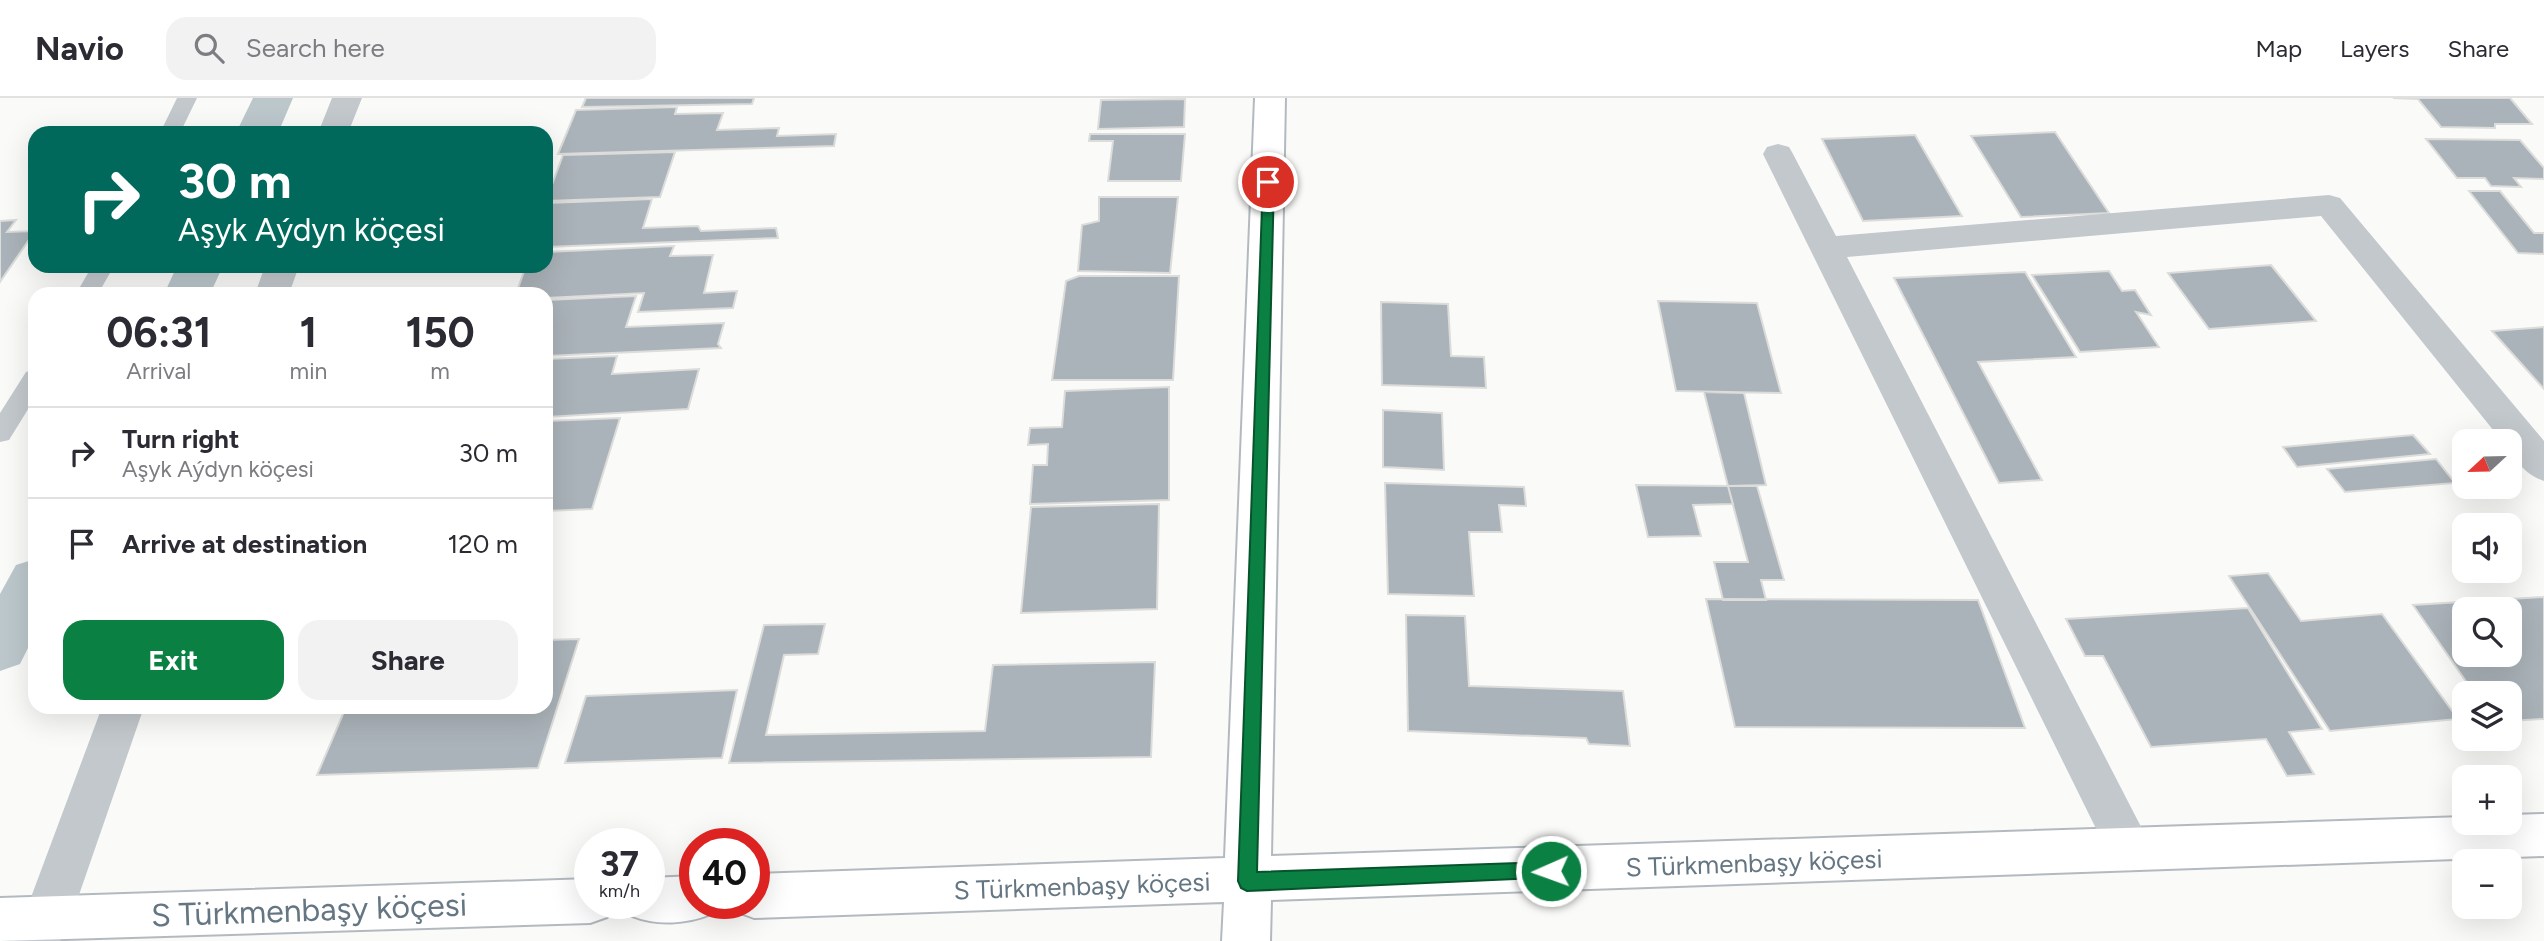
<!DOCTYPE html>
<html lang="en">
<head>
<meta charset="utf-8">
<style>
	:root { --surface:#fff; --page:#f2f2f3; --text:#2b2b33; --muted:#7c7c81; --line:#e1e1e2; --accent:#0b8043 }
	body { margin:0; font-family:Figtree,sans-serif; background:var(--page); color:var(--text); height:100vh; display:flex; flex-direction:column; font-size:26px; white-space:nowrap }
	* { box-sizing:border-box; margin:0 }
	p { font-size:23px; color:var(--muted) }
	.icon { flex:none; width:38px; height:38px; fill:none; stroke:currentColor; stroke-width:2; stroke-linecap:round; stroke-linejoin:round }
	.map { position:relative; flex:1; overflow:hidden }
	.details { position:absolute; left:28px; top:189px; width:525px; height:427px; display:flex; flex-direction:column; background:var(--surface); border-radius:21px; box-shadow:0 7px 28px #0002 }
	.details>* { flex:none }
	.top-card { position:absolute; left:28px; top:28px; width:525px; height:147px; border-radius:21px; box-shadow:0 7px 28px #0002; background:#00695c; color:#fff; overflow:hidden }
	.needle { width:46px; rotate:248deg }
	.tools { position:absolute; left:2452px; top:331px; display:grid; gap:14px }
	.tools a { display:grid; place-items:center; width:70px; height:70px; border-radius:14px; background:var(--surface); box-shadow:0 7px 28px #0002; font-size:35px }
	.speed { position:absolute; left:574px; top:730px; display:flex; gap:14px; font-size:35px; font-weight:700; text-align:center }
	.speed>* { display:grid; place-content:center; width:91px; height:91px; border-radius:50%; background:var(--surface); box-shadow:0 7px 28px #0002; line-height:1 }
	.speed small { font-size:18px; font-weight:400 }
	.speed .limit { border:10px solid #d22; background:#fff; color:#111 }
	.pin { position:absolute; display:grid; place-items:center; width:60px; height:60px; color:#fff; margin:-30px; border:4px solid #fff; border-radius:50%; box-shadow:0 2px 7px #0007 }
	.me { position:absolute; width:77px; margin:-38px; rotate:268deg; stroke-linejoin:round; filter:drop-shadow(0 0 5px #0008) }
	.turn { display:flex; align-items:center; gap:24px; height:147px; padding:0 35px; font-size:32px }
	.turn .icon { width:91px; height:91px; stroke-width:2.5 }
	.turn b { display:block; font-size:49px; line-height:60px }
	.eta { display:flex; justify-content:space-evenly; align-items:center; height:119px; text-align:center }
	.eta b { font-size:42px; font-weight:700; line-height:49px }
	.action { display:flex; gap:14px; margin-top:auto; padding:14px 35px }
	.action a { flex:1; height:80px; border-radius:21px; background:var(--accent); color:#fff; font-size:28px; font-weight:700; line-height:80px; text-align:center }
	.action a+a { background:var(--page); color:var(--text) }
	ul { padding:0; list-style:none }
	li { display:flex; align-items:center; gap:21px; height:91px; padding:0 35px; border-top:2px solid var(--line) }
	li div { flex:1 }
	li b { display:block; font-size:26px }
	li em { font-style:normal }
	header { display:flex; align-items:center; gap:42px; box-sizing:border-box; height:98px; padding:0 35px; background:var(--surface); border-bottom:2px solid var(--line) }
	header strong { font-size:33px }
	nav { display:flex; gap:38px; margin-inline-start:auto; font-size:24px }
	.search { width:490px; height:63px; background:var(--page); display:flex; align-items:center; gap:18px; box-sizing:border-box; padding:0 24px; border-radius:21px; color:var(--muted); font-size:26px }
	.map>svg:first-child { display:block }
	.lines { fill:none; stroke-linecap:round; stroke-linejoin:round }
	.canal { fill:#bbc7cb; fill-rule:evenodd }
	.building { fill:#aab3b9; stroke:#dcdcda; stroke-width:2; fill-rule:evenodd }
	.secondary-casing { stroke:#b3babf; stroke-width:4 }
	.lane { fill:#c3c8cc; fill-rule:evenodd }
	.street { fill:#c3c8cc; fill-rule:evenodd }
	.secondary { fill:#fff; fill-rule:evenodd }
	.route { fill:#0b8043; stroke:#07532c; stroke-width:2 }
	.labels { text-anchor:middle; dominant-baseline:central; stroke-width:7; stroke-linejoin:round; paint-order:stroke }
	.street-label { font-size:26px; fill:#657683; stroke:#fff }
	.near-street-label { font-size:32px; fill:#657683; stroke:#fff }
</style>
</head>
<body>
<header>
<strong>Navio</strong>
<div class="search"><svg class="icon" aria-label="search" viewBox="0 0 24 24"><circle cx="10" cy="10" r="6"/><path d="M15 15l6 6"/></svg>Search here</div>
<nav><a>Map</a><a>Layers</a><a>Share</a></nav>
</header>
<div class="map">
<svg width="2544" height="843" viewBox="0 0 2544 843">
	<rect width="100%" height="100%" fill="#fafaf8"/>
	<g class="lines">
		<path class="canal" d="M 253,0 L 293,0 L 278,35 L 236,35 Z
			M 177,168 L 223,168 L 210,196 L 164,196 Z
			M 35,461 L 35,536 L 20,566 L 0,573 L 0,496 L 16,467 Z"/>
	</g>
	<path class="building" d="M 586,0 L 754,0 L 752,6 L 582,9 Z
		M 2510,0 L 2532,26 L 2495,26 L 2495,30 L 2441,29 L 2418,1 L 2393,0 Z
		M 1185,1 L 1184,29 L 1098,31 L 1101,2 Z
		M 677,9 L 675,16 L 723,15 L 717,32 L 779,30 L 777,38 L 836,36 L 834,48 L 558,56 L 576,12 Z
		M 2055,34 L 2109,115 L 2021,119 L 1971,38 Z
		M 1090,36 L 1185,36 L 1181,83 L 1108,83 L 1113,43 L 1089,43 Z
		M 1915,37 L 1962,118 L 1863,123 L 1822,41 Z
		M 2426,41 L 2520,42 L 2544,70 L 2544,81 L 2514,80 L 2521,89 L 2491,88 L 2485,80 L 2457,80 Z
		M 675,54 L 660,99 L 546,103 L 563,57 Z
		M 2469,93 L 2500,93 L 2534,135 L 2544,135 L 2544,156 L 2518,155 Z
		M 1099,99 L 1178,99 L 1170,175 L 1078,173 L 1082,127 L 1099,123 Z
		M 652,101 L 643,130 L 698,128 L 701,133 L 776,130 L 778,140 L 546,149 L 546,105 Z
		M 16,122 L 7,134 L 35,133 L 0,184 L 0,123 Z
		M 674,148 L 670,158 L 713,157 L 704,195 L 737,193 L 733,210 L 638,214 L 644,195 L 546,200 L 546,196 L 516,196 L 526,168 L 546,168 L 546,154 Z
		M 2271,167 L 2316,223 L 2209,231 L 2168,175 Z
		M 2109,173 L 2122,193 L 2135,192 L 2151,217 L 2136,214 L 2159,249 L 2080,254 L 2032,177 Z
		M 2025,174 L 2076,259 L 1978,264 L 2042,382 L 1999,385 L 1894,180 Z
		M 1079,178 L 1179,178 L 1173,282 L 1052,282 L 1066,183 Z
		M 636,198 L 626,229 L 724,225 L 718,246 L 721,250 L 546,258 L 546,202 Z
		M 1658,203 L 1757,205 L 1781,295 L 1676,293 Z
		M 1381,204 L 1448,206 L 1451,258 L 1484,259 L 1486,290 L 1382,287 Z
		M 2544,229 L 2544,291 L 2492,233 Z
		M 617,258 L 612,276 L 699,271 L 688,311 L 546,319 L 546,261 Z
		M 1169,289 L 1169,402 L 1030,406 L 1033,367 L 1047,367 L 1048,346 L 1028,347 L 1030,330 L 1062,329 L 1065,293 Z
		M 1704,294 L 1744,295 L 1766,387 L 1728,388 Z
		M 1383,312 L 1442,315 L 1444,372 L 1383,369 Z
		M 620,320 L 592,411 L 546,413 L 546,323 Z
		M 2413,337 L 2430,356 L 2297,369 L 2283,349 Z
		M 2436,361 L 2455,385 L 2345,394 L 2327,371 Z
		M 1385,385 L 1524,389 L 1526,408 L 1499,407 L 1502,434 L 1469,434 L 1474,498 L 1388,496 Z
		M 1636,387 L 1728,388 L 1733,406 L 1693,407 L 1701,438 L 1648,439 Z
		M 1728,388 L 1757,388 L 1784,482 L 1761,482 L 1766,502 L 1723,502 L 1714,464 L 1748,464 Z
		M 1159,406 L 1157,511 L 1021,515 L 1031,409 Z
		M 2268,475 L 2301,523 L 2382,516 L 2458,621 L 2330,633 L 2229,478 Z
		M 2544,499 L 2544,621 L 2510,623 L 2510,595 L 2474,595 L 2413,507 ZM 2464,511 L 2510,511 L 2510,556 L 2464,556 Z
		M 1706,501 L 1978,502 L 2025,630 L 1735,629 Z
		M 2248,510 L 2322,631 L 2289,634 L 2314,676 L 2287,678 L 2266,641 L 2151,649 L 2103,558 L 2085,558 L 2066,521 Z
		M 1406,517 L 1465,518 L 1469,588 L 1623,593 L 1630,648 L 1589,646 L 1586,640 L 1408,633 Z
		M 825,526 L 818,556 L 784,557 L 766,637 L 985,633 L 993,567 L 1155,564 L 1151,659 L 729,665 L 764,527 Z
		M 579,541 L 538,670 L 317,677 L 346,609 L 546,609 L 546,542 Z
		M 737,592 L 722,660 L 565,665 L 586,598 Z"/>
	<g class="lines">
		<g class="secondary-casing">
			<path id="secondary" d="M 1255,0 L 1285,0 L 1271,758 L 2464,719 L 2464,724 L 2510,724 L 2510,717 L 2544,716 L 2544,758 L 1271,802 L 1270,843 L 1222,843 L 1224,804 L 754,820 L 738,814 L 734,805 L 754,805 L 754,776 L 1225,760 Z
				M 695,778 L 695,805 L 716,805 L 711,816 C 687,826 657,828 632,818 L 627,805 L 649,805 L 649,780 Z
				M 590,781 L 590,805 L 612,805 L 607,819 L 590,825 L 0,843 L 0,800 Z"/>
		</g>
		<path class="lane" d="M 177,0 L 197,0 L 180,35 L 160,35 Z
			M 92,168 L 114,168 L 98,196 L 76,196 Z
			M 35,271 L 35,300 L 9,342 L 0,344 L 0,315 L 26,274 Z"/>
		<path class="street" d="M 332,0 L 362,0 L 348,35 L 318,35 Z
			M 1778,46 L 1789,49 L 1793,56 L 1836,138 L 2329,97 L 2340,100 L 2544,343 L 2544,383 C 2528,378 2510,361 2510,343 L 2502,343 L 2321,118 L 1847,159 L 2153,752 L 2146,767 L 2130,773 L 2114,767 L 1763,56 L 1767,49 Z
			M 265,168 L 299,168 L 289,196 L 255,196 Z
			M 102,609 L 144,609 L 71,820 L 60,843 L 11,843 L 27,810 Z"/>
		<use href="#secondary" class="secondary"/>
	</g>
	<path class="route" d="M 1263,81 L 1274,84 L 1257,774 L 1551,764 L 1558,766 L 1560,773 L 1558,779 L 1247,793 L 1241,790 L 1238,783 Z"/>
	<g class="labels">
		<g class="street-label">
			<text transform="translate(1754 765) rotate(-2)">S Türkmenbaşy köçesi</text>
			<text transform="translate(1082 788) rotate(-2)">S Türkmenbaşy köçesi</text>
		</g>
		<g class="near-street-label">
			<text transform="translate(309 812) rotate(-2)">S Türkmenbaşy köçesi</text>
		</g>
	</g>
</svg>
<div class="tools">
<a><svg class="needle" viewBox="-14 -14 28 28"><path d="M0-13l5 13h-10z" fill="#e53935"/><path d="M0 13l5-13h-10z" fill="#7c7c81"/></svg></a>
<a><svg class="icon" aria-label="sound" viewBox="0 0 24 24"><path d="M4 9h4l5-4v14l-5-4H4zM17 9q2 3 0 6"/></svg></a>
<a><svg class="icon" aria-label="search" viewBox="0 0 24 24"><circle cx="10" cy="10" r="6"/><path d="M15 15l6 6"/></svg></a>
<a><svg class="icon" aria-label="layers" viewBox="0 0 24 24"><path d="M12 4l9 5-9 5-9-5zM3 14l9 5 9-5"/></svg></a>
<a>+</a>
<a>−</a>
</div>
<div class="speed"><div>37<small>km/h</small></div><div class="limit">40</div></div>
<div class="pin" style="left:1268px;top:84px;background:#d93025"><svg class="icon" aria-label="arrive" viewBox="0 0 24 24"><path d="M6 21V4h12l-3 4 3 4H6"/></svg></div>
<svg class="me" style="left:1551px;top:773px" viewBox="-20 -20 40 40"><circle r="17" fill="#0b8043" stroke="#fff" stroke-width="3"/><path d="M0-11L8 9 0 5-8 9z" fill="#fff"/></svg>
<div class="top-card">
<div class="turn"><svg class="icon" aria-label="right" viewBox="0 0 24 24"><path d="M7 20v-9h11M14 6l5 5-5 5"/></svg><div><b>30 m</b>Aşyk Aýdyn köçesi</div></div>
</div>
<section class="details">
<div class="eta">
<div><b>06:31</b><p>Arrival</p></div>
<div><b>1</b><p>min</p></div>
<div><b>150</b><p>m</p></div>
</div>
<ul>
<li><svg class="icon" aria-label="right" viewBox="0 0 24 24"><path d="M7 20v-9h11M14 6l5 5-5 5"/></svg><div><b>Turn right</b><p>Aşyk Aýdyn köçesi</p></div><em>30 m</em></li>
<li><svg class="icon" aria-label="arrive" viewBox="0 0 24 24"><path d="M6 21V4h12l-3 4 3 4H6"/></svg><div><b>Arrive at destination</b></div><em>120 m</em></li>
</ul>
<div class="action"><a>Exit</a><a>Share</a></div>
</section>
</div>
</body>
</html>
